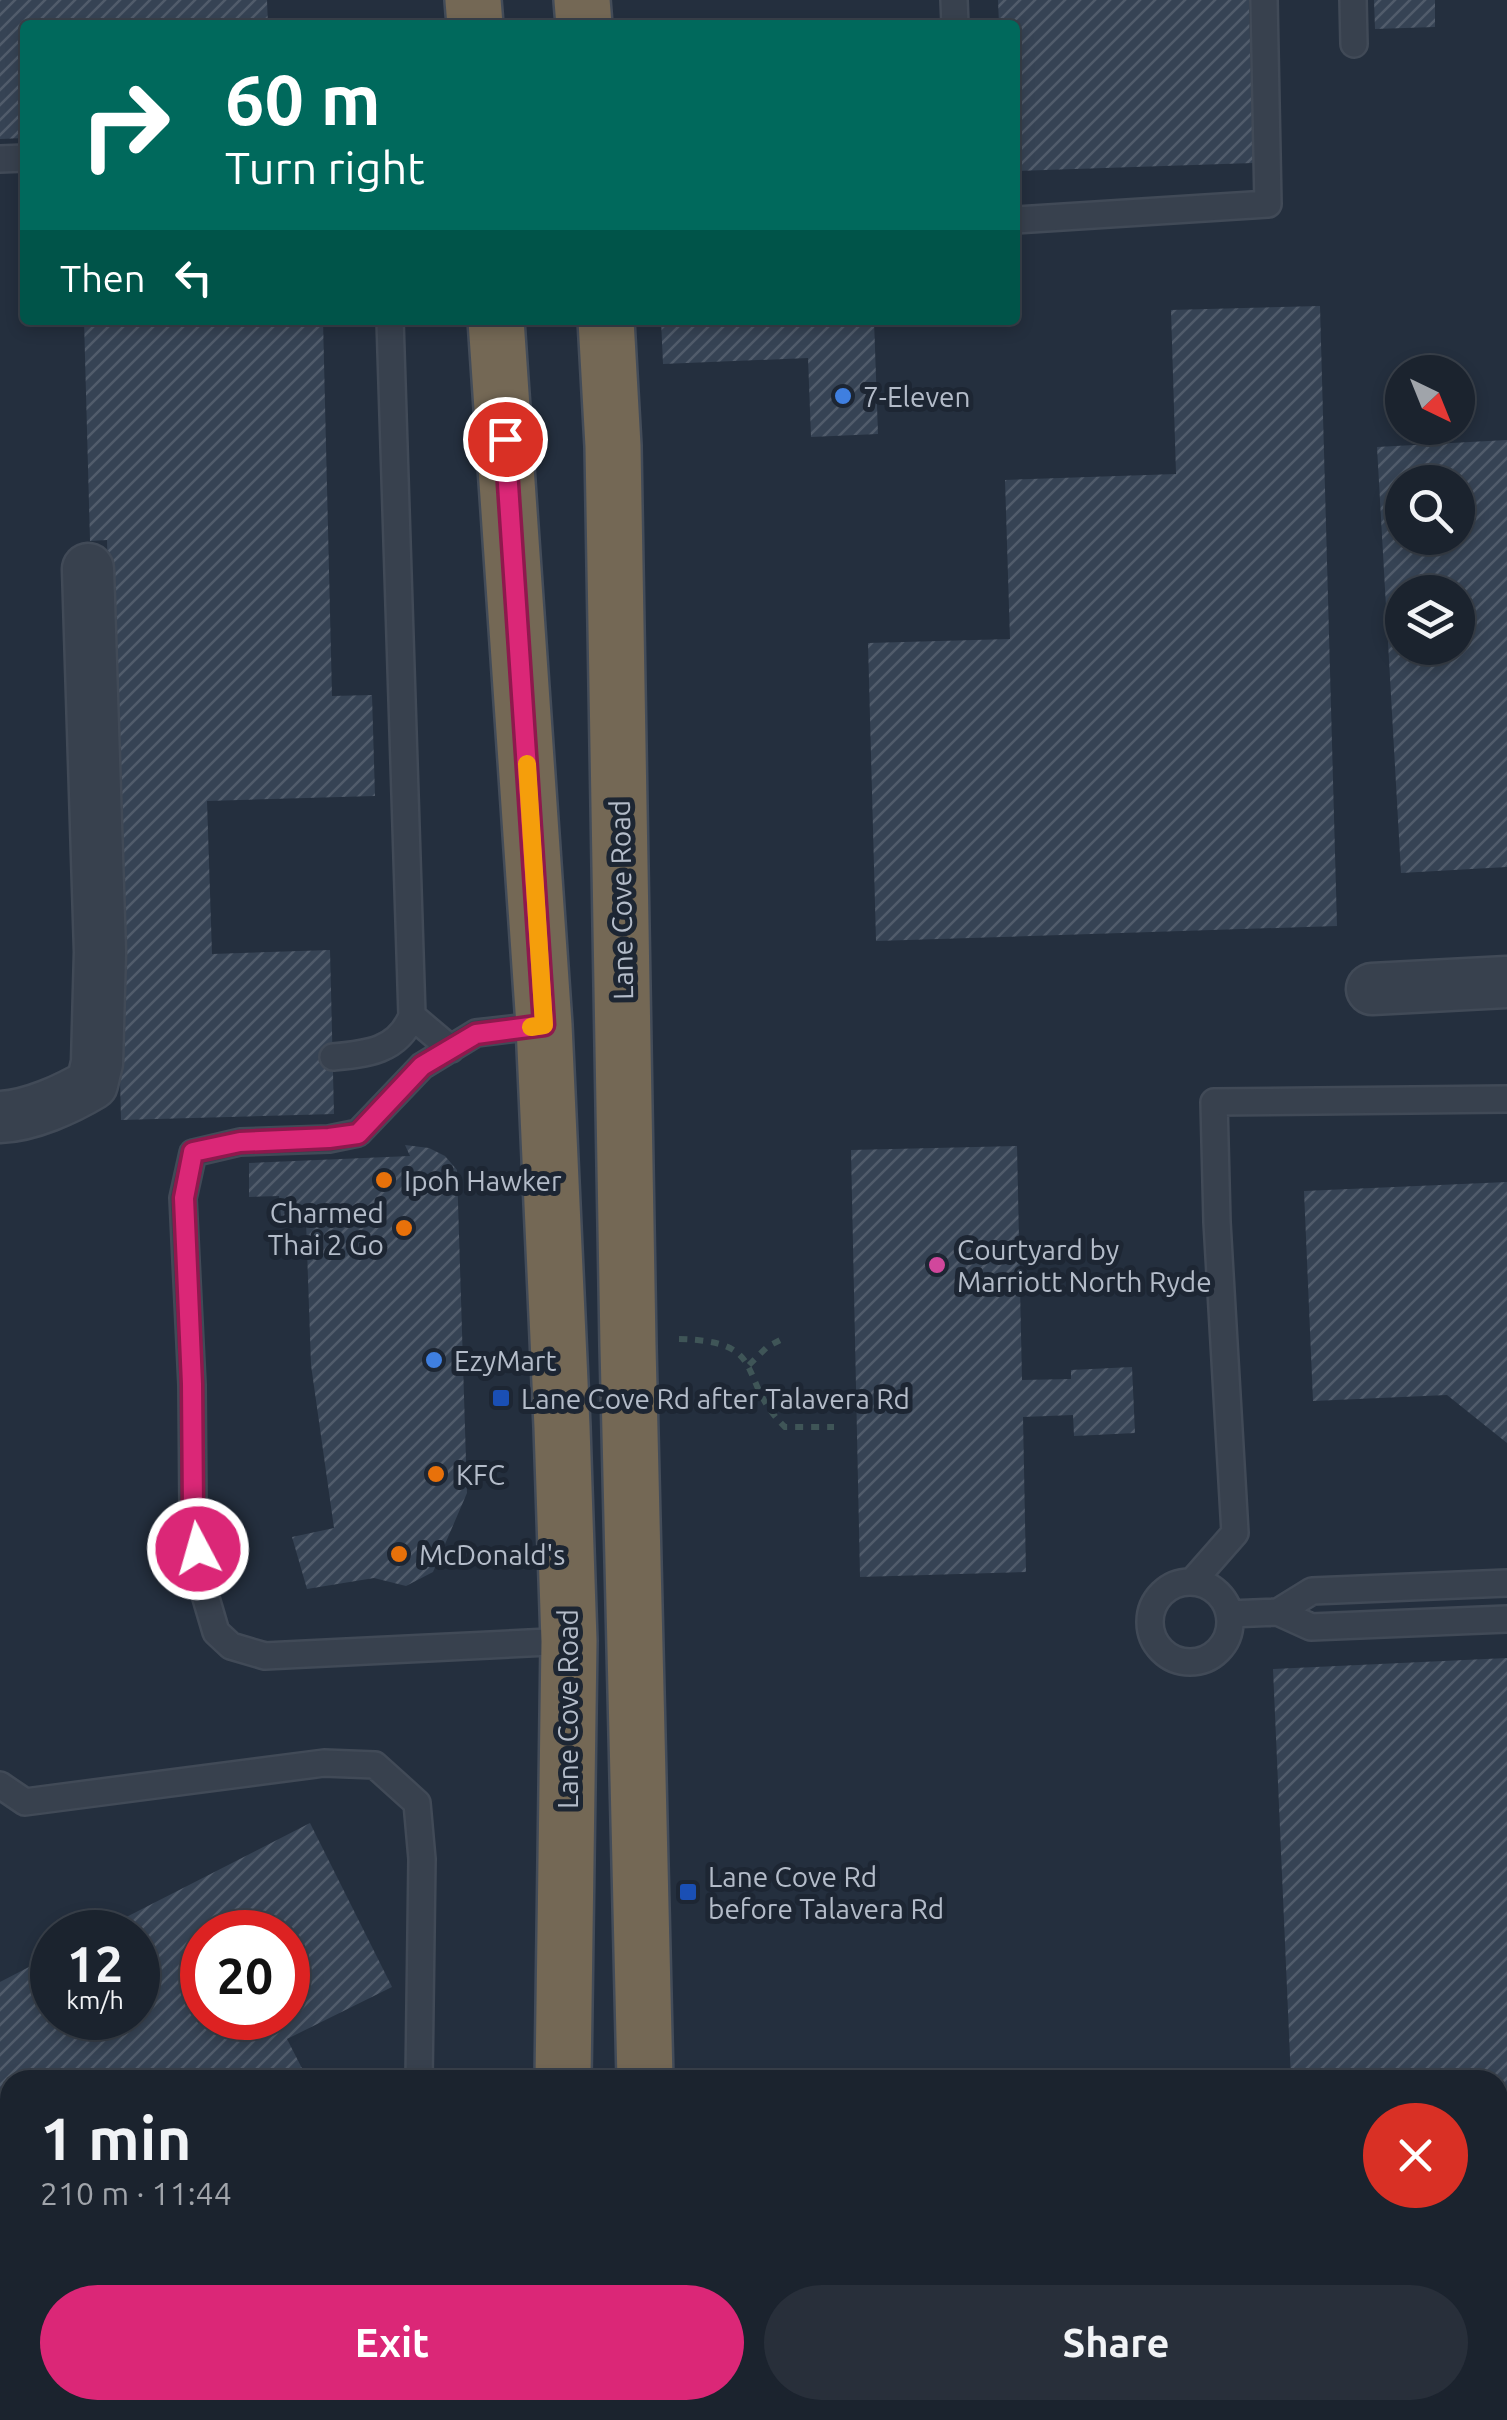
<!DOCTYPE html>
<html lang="en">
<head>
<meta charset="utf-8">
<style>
	:root { --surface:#1b232e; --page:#282f3a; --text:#f1f3f6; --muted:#a0a4aa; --line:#39404a; --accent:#db2777 }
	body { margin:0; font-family:Ubuntu,sans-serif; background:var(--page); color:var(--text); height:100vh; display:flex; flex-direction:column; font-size:38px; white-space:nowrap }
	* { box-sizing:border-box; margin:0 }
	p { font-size:32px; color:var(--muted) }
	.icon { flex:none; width:55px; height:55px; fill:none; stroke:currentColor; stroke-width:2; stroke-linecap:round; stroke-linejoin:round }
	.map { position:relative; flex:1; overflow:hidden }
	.drawer { position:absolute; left:0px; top:2070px; width:1508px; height:350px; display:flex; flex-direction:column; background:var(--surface); border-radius:30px 30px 0 0; box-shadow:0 5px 15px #0003,0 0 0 2px var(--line) }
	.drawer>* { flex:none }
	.hud { position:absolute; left:20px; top:20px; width:1000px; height:305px; border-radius:10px; box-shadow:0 5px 15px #0003,0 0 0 2px var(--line); background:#00695c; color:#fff; overflow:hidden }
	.needle { width:65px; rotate:137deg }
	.fabs { position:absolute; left:1385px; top:355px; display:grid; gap:20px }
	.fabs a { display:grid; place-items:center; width:90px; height:90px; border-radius:50%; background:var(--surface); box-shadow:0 5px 15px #0003,0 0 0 2px var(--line); font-size:50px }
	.speed { position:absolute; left:30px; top:1910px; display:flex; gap:20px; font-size:50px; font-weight:700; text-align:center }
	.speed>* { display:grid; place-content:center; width:130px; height:130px; border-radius:50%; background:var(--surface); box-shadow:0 5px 15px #0003,0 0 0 2px var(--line); line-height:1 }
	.speed small { font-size:25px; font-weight:400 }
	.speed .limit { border:15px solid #d22; background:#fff; color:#111 }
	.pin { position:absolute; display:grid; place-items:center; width:85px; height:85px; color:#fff; margin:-42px; border:5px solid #fff; border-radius:50%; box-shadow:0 2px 10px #0007 }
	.me { position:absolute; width:110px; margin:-55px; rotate:354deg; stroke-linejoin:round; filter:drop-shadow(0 0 8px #0008) }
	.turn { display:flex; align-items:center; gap:35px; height:210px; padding:0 40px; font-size:45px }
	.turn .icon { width:130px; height:130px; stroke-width:2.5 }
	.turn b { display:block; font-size:70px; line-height:85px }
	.then { display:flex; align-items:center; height:95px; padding:0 40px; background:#0003; gap:20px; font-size:38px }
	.round { display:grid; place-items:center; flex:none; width:105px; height:105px; border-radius:52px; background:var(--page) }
	.summary { display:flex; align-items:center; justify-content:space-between; height:170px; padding:0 40px }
	h1 { font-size:60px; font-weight:700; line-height:75px }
	.action { display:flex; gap:20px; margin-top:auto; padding:20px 40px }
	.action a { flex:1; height:115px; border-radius:60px; background:var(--accent); color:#fff; font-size:40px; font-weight:700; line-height:115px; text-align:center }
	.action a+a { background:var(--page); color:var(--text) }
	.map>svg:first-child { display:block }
	.building { fill:url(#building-hatch); fill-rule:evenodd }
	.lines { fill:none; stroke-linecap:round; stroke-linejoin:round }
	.lane-casing { stroke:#414a57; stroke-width:30 }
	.street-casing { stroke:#414a57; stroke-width:55 }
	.secondary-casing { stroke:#414a57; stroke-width:60 }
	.highway-casing { stroke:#434c59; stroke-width:60 }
	.path { stroke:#3f5557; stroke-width:6; stroke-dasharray:8 8; stroke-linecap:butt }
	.lane { stroke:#38414e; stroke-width:25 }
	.street { stroke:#38414e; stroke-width:50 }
	.secondary { stroke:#465061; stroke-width:55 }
	.highway { stroke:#746855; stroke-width:55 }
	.route-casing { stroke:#8e194d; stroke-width:25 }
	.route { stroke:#db2777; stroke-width:18 }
	.slow { stroke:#f59e0b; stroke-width:18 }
	.shop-dot { fill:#3f7fe0; stroke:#1d2633; stroke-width:4 }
	.food-dot { fill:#e8710a; stroke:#1d2633; stroke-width:4 }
	.hotel-dot { fill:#d1479c; stroke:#1d2633; stroke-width:4 }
	.transit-dot { fill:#1a4fb4; stroke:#1d2633; stroke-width:4 }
	.labels { text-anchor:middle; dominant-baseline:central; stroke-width:10; stroke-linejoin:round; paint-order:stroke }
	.poi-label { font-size:28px; fill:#b4bcc9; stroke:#1d2633; text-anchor:start }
	.street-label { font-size:28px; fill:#b4bcc9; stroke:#1d2633 }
</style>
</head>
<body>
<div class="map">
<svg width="1507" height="2420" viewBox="0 0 1507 2420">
	<defs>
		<pattern id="building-hatch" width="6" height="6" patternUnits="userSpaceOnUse" patternTransform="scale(2.5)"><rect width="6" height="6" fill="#364354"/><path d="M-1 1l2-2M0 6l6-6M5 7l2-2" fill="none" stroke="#515c6b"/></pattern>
	</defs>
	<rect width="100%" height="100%" fill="#242f3e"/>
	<path class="building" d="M 0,0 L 267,0 L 268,25 L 25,25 L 25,138 L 0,139 Z
		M 998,0 L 1249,0 L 1253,163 L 1015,171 L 1015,25 L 999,25 Z
		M 1374,0 L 1435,0 L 1435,27 L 1375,29 Z
		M 1320,306 L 1337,926 L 876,941 L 868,643 L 1010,639 L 1005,480 L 1176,474 L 1171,310 Z
		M 84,320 L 323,320 L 332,696 L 372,695 L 375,796 L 207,801 L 212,954 L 330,950 L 334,1114 L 121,1120 L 107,540 L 90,541 Z
		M 661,320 L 874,320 L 878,434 L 811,437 L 808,358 L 663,364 Z
		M 1507,440 L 1507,867 L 1401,873 L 1377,447 ZM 1402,482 L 1458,482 L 1458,538 L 1402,538 ZM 1402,592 L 1458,592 L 1458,648 L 1402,648 Z
		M 405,1145 L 429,1148 L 445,1156 L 457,1170 L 467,1493 L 433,1572 L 406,1586 L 374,1578 L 307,1589 L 292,1537 L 334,1528 L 311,1365 L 306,1221 L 281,1216 L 279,1196 L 249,1197 L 249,1163 L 410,1156 Z
		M 1017,1146 L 1022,1380 L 1071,1379 L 1071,1370 L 1132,1367 L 1135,1433 L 1074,1436 L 1073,1415 L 1023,1417 L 1026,1572 L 860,1577 L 851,1150 Z
		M 1507,1182 L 1507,1443 L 1447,1395 L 1313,1401 L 1304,1191 Z
		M 1507,1658 L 1507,2150 L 1498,2151 L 1498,2080 L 1291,2080 L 1273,1669 Z
		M 310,1823 L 392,1987 L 287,2039 L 308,2080 L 10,2080 L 10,2255 L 0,2235 L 0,1982 L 52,1955 L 52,2018 L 138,2018 L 138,1932 L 97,1932 ZM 202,1932 L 288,1932 L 288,2018 L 202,2018 Z"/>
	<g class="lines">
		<g class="lane-casing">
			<path id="lane" d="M 954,0 L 955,25
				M 1353,0 L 1354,44
				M 0,159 L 25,158
				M 1015,220 L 1268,204 L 1264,0
				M 412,1016 L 451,1049
				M 544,1025 L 476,1033 L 422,1066 L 358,1133 L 329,1139 L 240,1142 L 193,1153 L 183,1198 L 192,1385 L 193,1510 L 203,1588 L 216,1632 L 231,1646 L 265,1656 L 569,1641
				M 333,1057 C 367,1054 398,1051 412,1016 L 390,320
				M 1192,1582 L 1235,1533 L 1217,1222 L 1214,1102 L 1507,1099
				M1150 1622a40 40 0 1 1 80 0a40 40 0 1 1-80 0Z
				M 1278,1612 L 1312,1591 L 1507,1583
				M 1229,1614 L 1278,1612 L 1311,1627 L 1507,1619
				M 0,1785 L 25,1802 L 324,1763 L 375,1765 L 417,1803 L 422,1859 L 419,2080
				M 1498,2185 L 1507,2184
				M 1460,2410 L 1460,2420
				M 174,2420 L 199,2410
				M 1352,2420 L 1352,2410"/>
		</g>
		<g class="street-casing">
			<path id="street" d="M 1372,989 L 1507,982
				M 0,1117 C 30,1116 67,1099 92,1084 L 97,1063 L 100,952 L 88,569
				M 455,2420 L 485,2410"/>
		</g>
		<g class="secondary-casing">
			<path id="secondary" d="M 1498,2364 L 1507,2364"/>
		</g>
		<g class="highway-casing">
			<path id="highway" d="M 473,0 L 475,25
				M 582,0 L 584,25
				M 496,320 L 544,1025 L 562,1427 L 569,1641 L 563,2080
				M 606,320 L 613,446 L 628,1346 L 645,2080
				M 563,2410 L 564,2420
				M 663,2410 L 664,2420"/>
		</g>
		<path class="path" d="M 679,1339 C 771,1341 735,1379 785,1427 L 834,1427
			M 749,1365 L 767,1347 L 786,1337
			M 1498,2283 L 1507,2283
			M 733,2410 L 733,2420"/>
		<use href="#lane" class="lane"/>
		<use href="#street" class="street"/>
		<use href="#secondary" class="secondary"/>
		<use href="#highway" class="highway"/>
	</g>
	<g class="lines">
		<g class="route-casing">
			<path id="route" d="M 198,1549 L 193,1510 L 192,1384 L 184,1198 L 193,1152 L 240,1142 L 329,1138 L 358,1134 L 422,1066 L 476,1034 L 544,1025 L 505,439"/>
		</g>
		<use href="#route" class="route"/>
		<path class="slow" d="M 527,764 L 544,1025 L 531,1027"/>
	</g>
	<g class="shop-dot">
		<circle cx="843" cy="396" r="10"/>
		<circle cx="434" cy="1360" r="10"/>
	</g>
	<g class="food-dot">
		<circle cx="384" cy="1180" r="10"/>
		<circle cx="404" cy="1228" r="10"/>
		<circle cx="436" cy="1474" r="10"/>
		<circle cx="399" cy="1554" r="10"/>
	</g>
	<circle class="hotel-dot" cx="937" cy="1265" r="10"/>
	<g class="transit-dot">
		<rect x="491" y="1388" width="20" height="20" rx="5"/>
		<rect x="678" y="1882" width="20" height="20" rx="5"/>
	</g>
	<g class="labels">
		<g class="poi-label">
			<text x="863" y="396">7-Eleven</text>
			<text x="404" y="1180">Ipoh Hawker</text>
			<text x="384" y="1212" text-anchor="end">Charmed<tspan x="384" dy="32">Thai 2 Go</tspan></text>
			<text x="957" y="1249">Courtyard by<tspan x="957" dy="32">Marriott North Ryde</tspan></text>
			<text x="454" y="1360">EzyMart</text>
			<text x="521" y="1398">Lane Cove Rd after Talavera Rd</text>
			<text x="456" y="1474">KFC</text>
			<text x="419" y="1554">McDonald's</text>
			<text x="708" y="1876">Lane Cove Rd<tspan x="708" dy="32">before Talavera Rd</tspan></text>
		</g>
		<g class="street-label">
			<text transform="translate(621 900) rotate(-91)">Lane Cove Road</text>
			<text transform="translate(567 1709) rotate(-90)">Lane Cove Road</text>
		</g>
	</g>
</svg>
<div class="fabs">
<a><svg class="needle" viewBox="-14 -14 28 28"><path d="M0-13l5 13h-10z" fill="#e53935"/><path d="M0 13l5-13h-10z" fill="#a0a4aa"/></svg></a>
<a><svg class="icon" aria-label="search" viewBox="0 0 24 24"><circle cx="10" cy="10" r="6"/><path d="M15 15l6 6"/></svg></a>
<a><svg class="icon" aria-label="layers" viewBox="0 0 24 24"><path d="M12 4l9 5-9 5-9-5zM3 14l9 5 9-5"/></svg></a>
</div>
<div class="speed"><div>12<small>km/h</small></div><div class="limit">20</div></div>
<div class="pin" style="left:505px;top:439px;background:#d93025"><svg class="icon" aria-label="arrive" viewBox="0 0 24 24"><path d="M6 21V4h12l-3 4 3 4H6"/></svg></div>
<svg class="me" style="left:198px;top:1549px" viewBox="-20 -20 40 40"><circle r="17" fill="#db2777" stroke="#fff" stroke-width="3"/><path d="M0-11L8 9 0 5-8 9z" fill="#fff"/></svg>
<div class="hud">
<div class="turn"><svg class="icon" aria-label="right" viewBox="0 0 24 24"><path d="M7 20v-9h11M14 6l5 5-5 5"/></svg><div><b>60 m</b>Turn right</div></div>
<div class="then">Then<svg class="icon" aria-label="left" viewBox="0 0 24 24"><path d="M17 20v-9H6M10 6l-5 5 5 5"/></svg></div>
</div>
<section class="drawer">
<div class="summary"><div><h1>1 min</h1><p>210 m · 11:44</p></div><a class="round" style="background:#d93025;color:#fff"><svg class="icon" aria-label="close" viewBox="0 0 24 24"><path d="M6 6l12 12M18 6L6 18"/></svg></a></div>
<div class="action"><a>Exit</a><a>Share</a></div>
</section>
</div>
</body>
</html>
